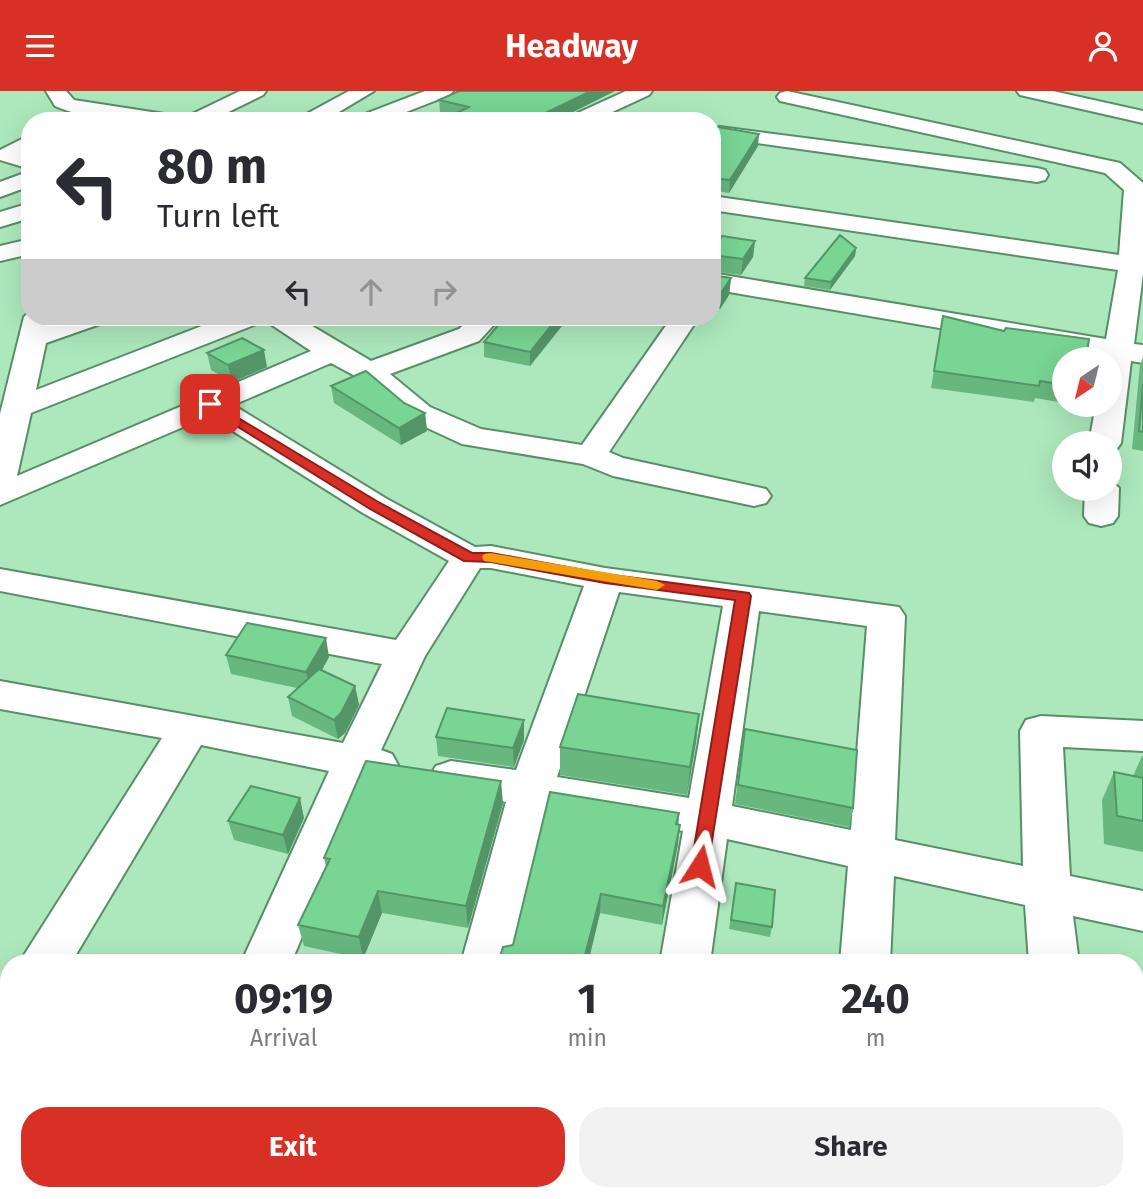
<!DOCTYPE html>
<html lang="en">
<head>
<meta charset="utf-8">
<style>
	:root { --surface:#fff; --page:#f2f2f3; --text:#2b2b33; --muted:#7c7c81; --accent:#d93025 }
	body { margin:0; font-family:"Fira Sans",sans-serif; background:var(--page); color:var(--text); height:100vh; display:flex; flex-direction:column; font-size:26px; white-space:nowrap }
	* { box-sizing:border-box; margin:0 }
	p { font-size:23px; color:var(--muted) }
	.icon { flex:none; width:38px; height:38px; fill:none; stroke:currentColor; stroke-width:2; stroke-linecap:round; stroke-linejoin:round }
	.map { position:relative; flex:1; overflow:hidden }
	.sheet { position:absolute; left:0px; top:863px; width:1144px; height:247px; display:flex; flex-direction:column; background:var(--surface); border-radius:28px 28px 0 0; box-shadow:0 7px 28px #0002 }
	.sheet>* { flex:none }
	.hud { position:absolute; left:21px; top:21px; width:700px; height:214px; border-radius:28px; box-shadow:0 7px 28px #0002; background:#fff; color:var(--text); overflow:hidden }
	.needle { width:46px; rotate:215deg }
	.fabs { position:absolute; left:1052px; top:256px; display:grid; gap:14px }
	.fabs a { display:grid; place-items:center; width:70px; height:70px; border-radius:50%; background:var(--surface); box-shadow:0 7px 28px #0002; font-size:35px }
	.pin { position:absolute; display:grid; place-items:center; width:60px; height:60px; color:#fff; margin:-30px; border-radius:14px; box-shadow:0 4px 10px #0006 }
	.me { position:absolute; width:77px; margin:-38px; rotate:9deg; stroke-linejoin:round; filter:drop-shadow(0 0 5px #0008) }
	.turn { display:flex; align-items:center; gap:24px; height:147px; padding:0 21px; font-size:32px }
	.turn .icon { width:91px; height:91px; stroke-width:2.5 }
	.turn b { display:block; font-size:49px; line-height:60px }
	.lanes { display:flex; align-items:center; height:66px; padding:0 21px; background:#0003; justify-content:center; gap:35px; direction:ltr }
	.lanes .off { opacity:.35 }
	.eta { display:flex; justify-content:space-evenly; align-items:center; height:119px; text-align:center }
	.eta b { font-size:42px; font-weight:700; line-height:49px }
	.action { display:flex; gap:14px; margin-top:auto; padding:14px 21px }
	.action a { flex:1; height:80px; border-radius:28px; background:var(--accent); color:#fff; font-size:28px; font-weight:700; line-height:80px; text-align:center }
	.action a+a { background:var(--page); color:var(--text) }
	header { display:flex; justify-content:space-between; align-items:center; height:91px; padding:0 21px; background:var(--accent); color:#fff; font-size:32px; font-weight:700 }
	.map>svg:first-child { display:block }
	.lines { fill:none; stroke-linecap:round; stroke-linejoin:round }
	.minor-casing { stroke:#578f67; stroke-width:4 }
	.minor { fill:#fff; fill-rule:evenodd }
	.wall { fill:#67b77f }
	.shaded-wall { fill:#549568 }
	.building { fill:#78d594; stroke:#549568; stroke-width:2 }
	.route { fill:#d93025; stroke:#8d1f18; stroke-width:2 }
	.slow { fill:#f59e0b }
</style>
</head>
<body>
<header><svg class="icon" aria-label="menu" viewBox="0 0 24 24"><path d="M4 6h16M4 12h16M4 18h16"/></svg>Headway<svg class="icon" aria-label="person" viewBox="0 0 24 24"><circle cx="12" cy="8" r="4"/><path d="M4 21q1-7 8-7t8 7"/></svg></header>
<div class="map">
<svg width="1143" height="1108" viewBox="0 0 1143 1108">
	<rect width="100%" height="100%" fill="#ade8bc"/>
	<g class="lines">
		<g class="minor-casing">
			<path id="minor" d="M 46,0 L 66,0 L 74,9 L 171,24 L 181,30 C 142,30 91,31 55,15 Z
				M 240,0 L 266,0 L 263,4 L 210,30 L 183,30 L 186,26 Z
				M 349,0 L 374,0 L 324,30 L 298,30 L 301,26 Z
				M 425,0 L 453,0 L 450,4 L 383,30 L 354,30 L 357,26 Z
				M 626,0 L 652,0 L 649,4 L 593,30 L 566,30 L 569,26 Z
				M 787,0 L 1120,72 L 1143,92 L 1143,183 L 1134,253 L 1143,254 L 1143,272 L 1131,270 L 1121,352 L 1116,359 L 1110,360 L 1110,352 L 1089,352 L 1096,313 L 1110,313 L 1110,268 L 1103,268 L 1103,265 L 712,198 L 712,182 L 1106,248 L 1118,179 L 712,119 L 712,105 L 1119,164 L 1124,99 L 1105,82 L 780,10 L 777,6 L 780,2 Z
				M 1017,0 L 1053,0 L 1143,20 L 1143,32 L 1020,4 Z
				M 720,36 L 1037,77 L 1045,79 L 1048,84 L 1045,89 L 1037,91 L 713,46 L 712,38 Z
				M 30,44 L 30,59 L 24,63 L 30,65 L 30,78 L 0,69 L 0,59 Z
				M 30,80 L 30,95 L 0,106 L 0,91 Z
				M 30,112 L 30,127 L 0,136 L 0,121 Z
				M 30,148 L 30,163 L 0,170 L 0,155 Z
				M 30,220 L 30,226 L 51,226 L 50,232 L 68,226 L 107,226 L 103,232 L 46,252 L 36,299 L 225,226 L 263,226 L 259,232 L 31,322 L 17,385 L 311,260 L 269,232 L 266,226 L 297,226 L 371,270 L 459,238 L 472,226 L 501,226 L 479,250 L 390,283 L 430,316 L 481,338 L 582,354 L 672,226 L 699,226 L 609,361 L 623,367 L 766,398 L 771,405 L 766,412 L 754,415 L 613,385 L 583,373 L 462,353 L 408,328 L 359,287 L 331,272 L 233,314 L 387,408 L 475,456 L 491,455 L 605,477 L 899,516 L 905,525 L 895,749 L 1023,775 L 1020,640 L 1026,629 L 1041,625 L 1143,630 L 1143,660 L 1063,656 L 1070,785 L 1143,800 L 1143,840 L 1073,825 L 1079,872 L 1029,872 L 1025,814 L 894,785 L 890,872 L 840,872 L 848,775 L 727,748 L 710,872 L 660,872 L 683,740 L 548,717 L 511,872 L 461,872 L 506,711 L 436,697 L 429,686 L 436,675 L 451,670 L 516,679 L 584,495 L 491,477 L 480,477 L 425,565 L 381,659 L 392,663 L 398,674 L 392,685 L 377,690 L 368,688 L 291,872 L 241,872 L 329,680 L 201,654 L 71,872 L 19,872 L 162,647 L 0,618 L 0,590 L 343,652 L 382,573 L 0,500 L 0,478 L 396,549 L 449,470 L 363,422 L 209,325 L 0,414 L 0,323 L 24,226 ZM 619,501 L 723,515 L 689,707 L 557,686 ZM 759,520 L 867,535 L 851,739 L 732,715 Z
				M 1110,389 L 1119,397 L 1118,425 L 1113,432 L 1101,435 L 1089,432 L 1084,425 L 1085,397 L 1110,397 Z
				M 9,906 L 9,963 L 0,966 L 0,909 Z
				M 137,1101 L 195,1101 L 192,1108 L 134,1108 Z
				M 398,1101 L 456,1101 L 454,1108 L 396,1108 Z
				M 620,1101 L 678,1101 L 677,1108 L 619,1108 Z
				M 825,1101 L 883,1101 L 883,1108 L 825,1108 Z
				M 1060,1101 L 1118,1101 L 1120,1108 L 1062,1108 Z"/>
		</g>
		<use href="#minor" class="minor"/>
	</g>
	<path class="wall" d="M 615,0 L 555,30 L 440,30 L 452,24 L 440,21 L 439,9 Z
		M 712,35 L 758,55 L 729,102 L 712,99 Z
		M 755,150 L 753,166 L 741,184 L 712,180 L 712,159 Z
		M 856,157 L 855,165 L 830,199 L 804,195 L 805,187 Z
		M 712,184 L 731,187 L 729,204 L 720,218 L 712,217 Z
		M 943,225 L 1064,268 L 1064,312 L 1035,307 L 1034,311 L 931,297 Z
		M 569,226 L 530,275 L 484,266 L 484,251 Z
		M 207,262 L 267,276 L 232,291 L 211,279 Z
		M 1143,266 L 1143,360 L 1132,358 L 1140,274 Z
		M 331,295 L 404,312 L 425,322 L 427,340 L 401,354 L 334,312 Z
		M 1073,313 L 1089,313 L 1088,316 Z
		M 226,564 L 329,566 L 322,579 L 355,595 L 359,614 L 345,642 L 338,648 L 292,625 L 288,606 L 297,597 L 231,583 Z
		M 699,623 L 696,651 L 687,704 L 560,684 L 560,656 Z
		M 524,629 L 524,649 L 514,676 L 438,665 L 436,646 Z
		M 745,638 L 853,717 L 849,736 L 735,713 Z
		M 1142,665 L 1143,665 L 1143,761 L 1104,753 L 1102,709 L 1114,681 L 1133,685 Z
		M 503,712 L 468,837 L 382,822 L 363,868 L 304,855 L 298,834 L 326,776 L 324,767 Z
		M 679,722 L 678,753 L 662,834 L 600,822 L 588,872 L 498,872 L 513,854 Z
		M 304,727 L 288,763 L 234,749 L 228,730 Z
		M 736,792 L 772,836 L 770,846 L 729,838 Z
		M 468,1101 L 528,1101 L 526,1108 L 469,1108 Z
		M 976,1101 L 1069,1101 L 1069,1102 L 1066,1108 L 987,1108 L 976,1106 Z"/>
	<path class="shaded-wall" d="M 591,0 L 615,0 L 555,30 L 529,30 Z
		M 759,43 L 758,55 L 729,102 L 730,89 Z
		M 755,150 L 753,166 L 741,184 L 743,168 Z
		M 856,157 L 855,165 L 830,199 L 831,191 Z
		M 731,187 L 729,204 L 720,218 L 721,202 Z
		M 558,226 L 569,226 L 530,275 L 530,261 Z
		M 264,259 L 267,276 L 232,291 L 228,274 Z
		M 425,322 L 427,340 L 401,354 L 399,337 Z
		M 326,547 L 329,566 L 310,600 L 306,581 Z
		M 355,595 L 359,614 L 345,642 L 338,648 L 334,629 Z
		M 699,623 L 696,651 L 687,704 L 690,676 Z
		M 524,629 L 524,649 L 514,676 L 513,657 Z
		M 501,690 L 503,712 L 468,837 L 466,815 Z
		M 300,707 L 304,727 L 288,763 L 283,744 Z
		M 680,734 L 678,753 L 662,834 L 663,815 Z
		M 378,800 L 382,822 L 363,868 L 359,846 Z
		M 601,803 L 600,822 L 588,872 L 583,872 Z
		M 392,1101 L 401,1101 L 402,1108 L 391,1108 Z
		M 522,1101 L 528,1101 L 526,1108 L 520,1108 Z"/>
	<path class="building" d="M 459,0 L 591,0 L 529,30 L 440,30 L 469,16 L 439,9 Z
		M 712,35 L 759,43 L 730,89 L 712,87 Z
		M 840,144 L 856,157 L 831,191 L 805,187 Z
		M 722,145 L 755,150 L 743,168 L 712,164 L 712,159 Z
		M 712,184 L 731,187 L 721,202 L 712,200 Z
		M 943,225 L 1004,240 L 1006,237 L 1089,248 L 1086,268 L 1064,268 L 1064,294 L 1040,290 L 1039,295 L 934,280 Z
		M 505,226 L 558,226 L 530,261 L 484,251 Z
		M 242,247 L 264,259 L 228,274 L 207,262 Z
		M 366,280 L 404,312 L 425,322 L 399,337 L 331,295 Z
		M 1143,293 L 1143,341 L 1139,340 Z
		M 247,532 L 326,547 L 306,581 L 226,564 Z
		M 319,578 L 355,595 L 341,622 L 334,629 L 288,606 Z
		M 578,603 L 699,623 L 690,676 L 560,656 Z
		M 447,617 L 524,629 L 513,657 L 436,646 Z
		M 745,638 L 857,659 L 853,717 L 738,694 Z
		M 366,670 L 501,690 L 466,815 L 378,800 L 359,846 L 298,834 L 330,768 L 324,767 Z
		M 1114,681 L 1143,687 L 1143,730 L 1117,725 Z
		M 251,695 L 300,707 L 283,744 L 228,730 Z
		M 550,701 L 679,722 L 676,733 L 680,734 L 663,815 L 601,803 L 583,872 L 498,872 L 503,856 L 513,854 Z
		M 736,792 L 775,799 L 772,836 L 731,829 Z
		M 272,1101 L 393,1101 L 391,1108 L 269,1108 Z
		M 475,1101 L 522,1101 L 520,1108 L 499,1108 Z
		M 673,1101 L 738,1101 L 768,1107 L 768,1108 L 672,1108 Z"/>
	<path class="route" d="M 210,310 L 380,412 L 472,462 L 491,462 L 605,483 L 749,502 L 751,505 L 707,781 L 700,783 L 693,781 L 691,775 L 735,509 L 605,492 L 491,471 L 464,470 L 370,418 L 206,316 L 206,311 Z"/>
	<path class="slow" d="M 490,462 L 657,490 L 665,494 L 657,499 L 484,470 L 482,466 L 484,463 Z"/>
</svg>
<div class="fabs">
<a><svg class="needle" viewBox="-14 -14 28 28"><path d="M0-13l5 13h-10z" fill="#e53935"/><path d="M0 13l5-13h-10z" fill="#7c7c81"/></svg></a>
<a><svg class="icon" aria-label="sound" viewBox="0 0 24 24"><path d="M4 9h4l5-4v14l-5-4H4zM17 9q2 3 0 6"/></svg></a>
</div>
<div class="pin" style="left:210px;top:313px;background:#d93025"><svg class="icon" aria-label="arrive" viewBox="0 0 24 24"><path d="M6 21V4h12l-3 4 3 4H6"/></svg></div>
<svg class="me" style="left:700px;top:775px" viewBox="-20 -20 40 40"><path d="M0-17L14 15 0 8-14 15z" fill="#d93025" stroke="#fff" stroke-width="4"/></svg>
<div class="hud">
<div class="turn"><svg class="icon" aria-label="left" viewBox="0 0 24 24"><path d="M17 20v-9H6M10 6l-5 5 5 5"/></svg><div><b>80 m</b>Turn left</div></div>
<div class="lanes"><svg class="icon" aria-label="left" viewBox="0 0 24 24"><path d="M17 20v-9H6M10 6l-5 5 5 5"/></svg><svg class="icon off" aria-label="ahead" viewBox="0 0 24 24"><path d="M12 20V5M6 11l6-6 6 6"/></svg><svg class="icon off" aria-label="right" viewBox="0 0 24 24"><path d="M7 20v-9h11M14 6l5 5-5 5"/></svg></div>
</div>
<section class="sheet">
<div class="eta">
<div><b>09:19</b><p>Arrival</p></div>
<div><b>1</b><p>min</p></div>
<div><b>240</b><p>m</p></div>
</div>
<div class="action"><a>Exit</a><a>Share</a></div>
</section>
</div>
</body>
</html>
